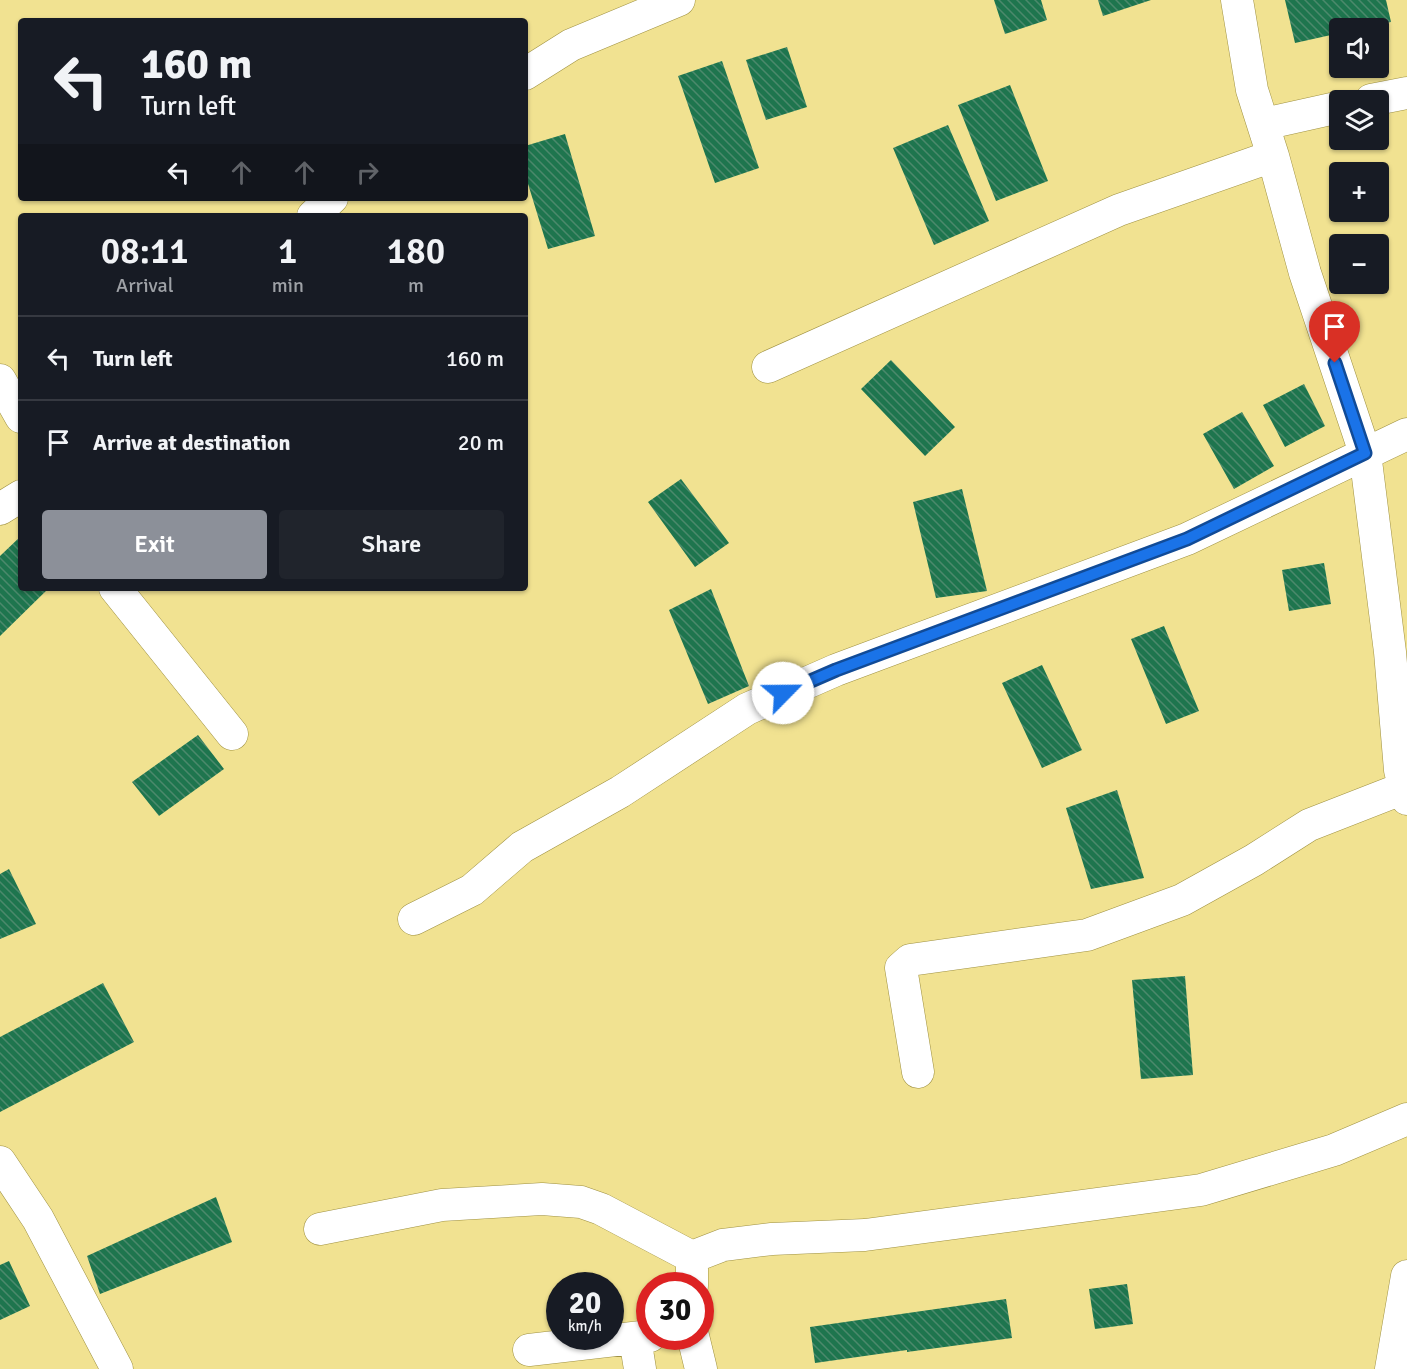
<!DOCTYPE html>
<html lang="en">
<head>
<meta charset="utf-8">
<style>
	:root { --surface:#171b24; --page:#20242c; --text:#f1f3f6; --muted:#9ea1a6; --line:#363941; --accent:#8c9099 }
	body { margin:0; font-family:Signika,sans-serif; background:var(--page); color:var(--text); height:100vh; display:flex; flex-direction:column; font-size:22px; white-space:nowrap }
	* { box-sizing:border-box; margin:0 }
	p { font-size:20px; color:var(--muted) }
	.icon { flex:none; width:33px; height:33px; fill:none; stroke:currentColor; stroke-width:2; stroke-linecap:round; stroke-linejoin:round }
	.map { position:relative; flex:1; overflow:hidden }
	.side { position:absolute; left:18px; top:213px; width:510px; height:378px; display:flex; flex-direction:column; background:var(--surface); border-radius:6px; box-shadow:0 2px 4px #0004 }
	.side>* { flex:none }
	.top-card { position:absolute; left:18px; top:18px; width:510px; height:183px; border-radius:6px; box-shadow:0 2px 4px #0004; background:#171b24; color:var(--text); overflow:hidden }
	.buttons { position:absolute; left:1329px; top:18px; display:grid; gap:12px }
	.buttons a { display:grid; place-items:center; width:60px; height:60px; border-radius:6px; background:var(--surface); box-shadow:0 2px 4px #0004; font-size:30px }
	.speed { position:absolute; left:546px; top:1272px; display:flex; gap:12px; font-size:30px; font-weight:700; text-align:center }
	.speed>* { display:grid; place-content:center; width:78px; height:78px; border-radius:50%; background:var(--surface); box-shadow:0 2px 4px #0004; line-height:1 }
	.speed small { font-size:15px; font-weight:400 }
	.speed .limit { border:9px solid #d22; background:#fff; color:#111 }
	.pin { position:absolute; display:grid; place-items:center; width:51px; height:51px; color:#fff; margin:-62px -26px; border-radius:50% 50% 50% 0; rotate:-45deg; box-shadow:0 0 6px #0007 }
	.pin .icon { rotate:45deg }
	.me { position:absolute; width:66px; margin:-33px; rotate:67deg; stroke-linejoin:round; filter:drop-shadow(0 0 4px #0008) }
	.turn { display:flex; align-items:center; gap:21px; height:126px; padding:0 24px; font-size:27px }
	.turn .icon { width:78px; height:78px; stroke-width:2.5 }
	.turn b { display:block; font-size:42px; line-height:51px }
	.lanes { display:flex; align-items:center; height:57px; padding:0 24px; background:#0003; justify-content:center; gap:30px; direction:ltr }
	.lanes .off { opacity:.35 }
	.eta { display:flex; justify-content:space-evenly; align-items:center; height:102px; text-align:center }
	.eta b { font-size:36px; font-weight:600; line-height:42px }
	.cta { display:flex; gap:12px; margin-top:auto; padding:12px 24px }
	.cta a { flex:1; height:69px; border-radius:6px; background:var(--accent); color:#fff; font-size:24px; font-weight:600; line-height:69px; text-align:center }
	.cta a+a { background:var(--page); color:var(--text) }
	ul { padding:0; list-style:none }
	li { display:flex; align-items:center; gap:18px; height:84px; padding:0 24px; border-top:2px solid var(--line) }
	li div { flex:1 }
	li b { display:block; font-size:22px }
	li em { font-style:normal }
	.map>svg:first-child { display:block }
	.building { fill:url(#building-back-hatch) }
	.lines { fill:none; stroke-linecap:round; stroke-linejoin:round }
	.street-casing { stroke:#9f9141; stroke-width:33 }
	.street { stroke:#fff; stroke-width:32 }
	.route-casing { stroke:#114b97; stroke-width:15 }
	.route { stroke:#1a73e8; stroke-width:10 }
</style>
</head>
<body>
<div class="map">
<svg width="1407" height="1369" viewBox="0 0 1407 1369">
	<defs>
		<pattern id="building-back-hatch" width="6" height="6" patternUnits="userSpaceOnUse" patternTransform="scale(1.5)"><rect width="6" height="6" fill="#1e754e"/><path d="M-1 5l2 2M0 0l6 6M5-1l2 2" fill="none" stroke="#4c896c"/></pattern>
	</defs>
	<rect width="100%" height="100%" fill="#f1e291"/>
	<path class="building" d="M 994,0 L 1041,0 L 1047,20 L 1005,34 Z
		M 1098,0 L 1151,0 L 1103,16 Z
		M 1285,0 L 1386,0 L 1391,22 L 1361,28 L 1340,28 L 1340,33 L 1295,43 Z
		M 787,47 L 807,107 L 766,120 L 746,60 Z
		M 722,61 L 759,168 L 715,183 L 678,76 Z
		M 1010,85 L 1048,181 L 996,201 L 958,105 Z
		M 948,125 L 989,221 L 934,245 L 893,148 Z
		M 565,134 L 595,236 L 548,249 L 525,174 L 525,146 Z
		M 891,360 L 955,427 L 925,456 L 861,389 Z
		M 1304,384 L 1325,426 L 1285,447 L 1263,405 Z
		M 1242,412 L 1274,466 L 1234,489 L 1203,434 Z
		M 681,479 L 729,543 L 695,567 L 648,502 Z
		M 962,489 L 987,591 L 936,598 L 913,502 Z
		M 21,536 L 21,588 L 49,588 L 0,636 L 0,556 Z
		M 1324,563 L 1331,604 L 1289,611 L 1282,570 Z
		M 711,589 L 749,686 L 708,704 L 669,610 Z
		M 1164,626 L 1199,711 L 1166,724 L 1131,639 Z
		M 1042,665 L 1082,750 L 1042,768 L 1002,683 Z
		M 198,735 L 224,769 L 159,816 L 132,782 Z
		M 1117,790 L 1144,878 L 1091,889 L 1066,808 Z
		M 9,869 L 36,924 L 0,939 L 0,874 Z
		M 1185,976 L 1193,1075 L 1141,1079 L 1132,980 Z
		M 103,983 L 134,1042 L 0,1112 L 0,1037 Z
		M 216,1197 L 232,1242 L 100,1294 L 87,1256 Z
		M 9,1261 L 30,1306 L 0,1320 L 0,1265 Z
		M 1127,1284 L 1133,1324 L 1095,1329 L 1089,1289 Z
		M 1006,1299 L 1012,1338 L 907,1352 L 907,1350 L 815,1363 L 810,1327 Z"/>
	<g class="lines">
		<g class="street-casing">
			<path id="street" d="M 1237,0 L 1252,90 L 1273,156 L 1305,273 L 1365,453 L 1390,652 L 1400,770 L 1407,799
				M 525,74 L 571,45 L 679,0
				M 1371,100 L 1407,93
				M 1264,124 L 1340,107
				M 313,216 L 332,198
				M 768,367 L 1119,210 L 1273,156
				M 0,380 L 21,417
				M 0,509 L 21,496
				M 115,588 L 232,734
				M 414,919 L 472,890 L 522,847 L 620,792 L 747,709 L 836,670 L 1187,539 L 1407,434
				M 918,1072 L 901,968 L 910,960 L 1087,935 L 1182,900 L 1254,860 L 1309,825 L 1404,788
				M 0,1162 L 38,1219 L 117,1369
				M 320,1229 L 442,1205 L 542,1199 L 581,1202 L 601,1209 L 692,1257
				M 692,1286 L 692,1257 L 723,1245 L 772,1239 L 865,1235 L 1201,1190 L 1334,1150 L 1407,1119
				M 693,1336 L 701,1369
				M 635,1338 L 640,1369
				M 529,1350 L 650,1336
				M 1391,1369 L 1407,1276"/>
		</g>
		<use href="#street" class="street"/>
	</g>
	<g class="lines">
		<g class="route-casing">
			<path id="route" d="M 783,693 L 836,670 L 1187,539 L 1365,453 L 1335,363"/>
		</g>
		<use href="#route" class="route"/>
	</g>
</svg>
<div class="buttons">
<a><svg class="icon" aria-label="sound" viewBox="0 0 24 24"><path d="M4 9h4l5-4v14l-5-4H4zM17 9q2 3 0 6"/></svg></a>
<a><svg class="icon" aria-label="layers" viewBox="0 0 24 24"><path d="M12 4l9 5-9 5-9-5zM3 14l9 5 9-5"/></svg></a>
<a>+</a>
<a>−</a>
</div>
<div class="speed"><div>20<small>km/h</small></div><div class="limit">30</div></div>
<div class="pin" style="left:1335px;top:363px;background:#d93025"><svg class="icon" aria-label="arrive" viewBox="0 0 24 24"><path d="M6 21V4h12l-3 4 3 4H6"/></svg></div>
<svg class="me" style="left:783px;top:693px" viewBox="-20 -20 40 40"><circle r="19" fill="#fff"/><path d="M0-13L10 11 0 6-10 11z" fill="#1a73e8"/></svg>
<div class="top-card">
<div class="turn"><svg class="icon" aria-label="left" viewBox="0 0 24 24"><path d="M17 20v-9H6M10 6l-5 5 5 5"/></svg><div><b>160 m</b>Turn left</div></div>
<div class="lanes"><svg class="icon" aria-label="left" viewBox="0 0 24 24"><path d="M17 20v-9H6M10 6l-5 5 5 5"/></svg><svg class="icon off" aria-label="ahead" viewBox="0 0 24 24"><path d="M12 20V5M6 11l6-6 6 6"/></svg><svg class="icon off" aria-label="ahead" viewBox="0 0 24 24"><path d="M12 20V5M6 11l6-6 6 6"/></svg><svg class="icon off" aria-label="right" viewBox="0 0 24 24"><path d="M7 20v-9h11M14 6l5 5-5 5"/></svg></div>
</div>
<section class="side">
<div class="eta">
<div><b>08:11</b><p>Arrival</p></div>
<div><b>1</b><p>min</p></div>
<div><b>180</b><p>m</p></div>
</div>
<ul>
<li><svg class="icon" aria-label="left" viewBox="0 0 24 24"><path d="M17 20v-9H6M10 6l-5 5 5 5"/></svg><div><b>Turn left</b></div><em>160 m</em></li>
<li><svg class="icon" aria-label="arrive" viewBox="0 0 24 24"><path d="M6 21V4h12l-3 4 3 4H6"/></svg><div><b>Arrive at destination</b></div><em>20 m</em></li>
</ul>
<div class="cta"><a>Exit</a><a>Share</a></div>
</section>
</div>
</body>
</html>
